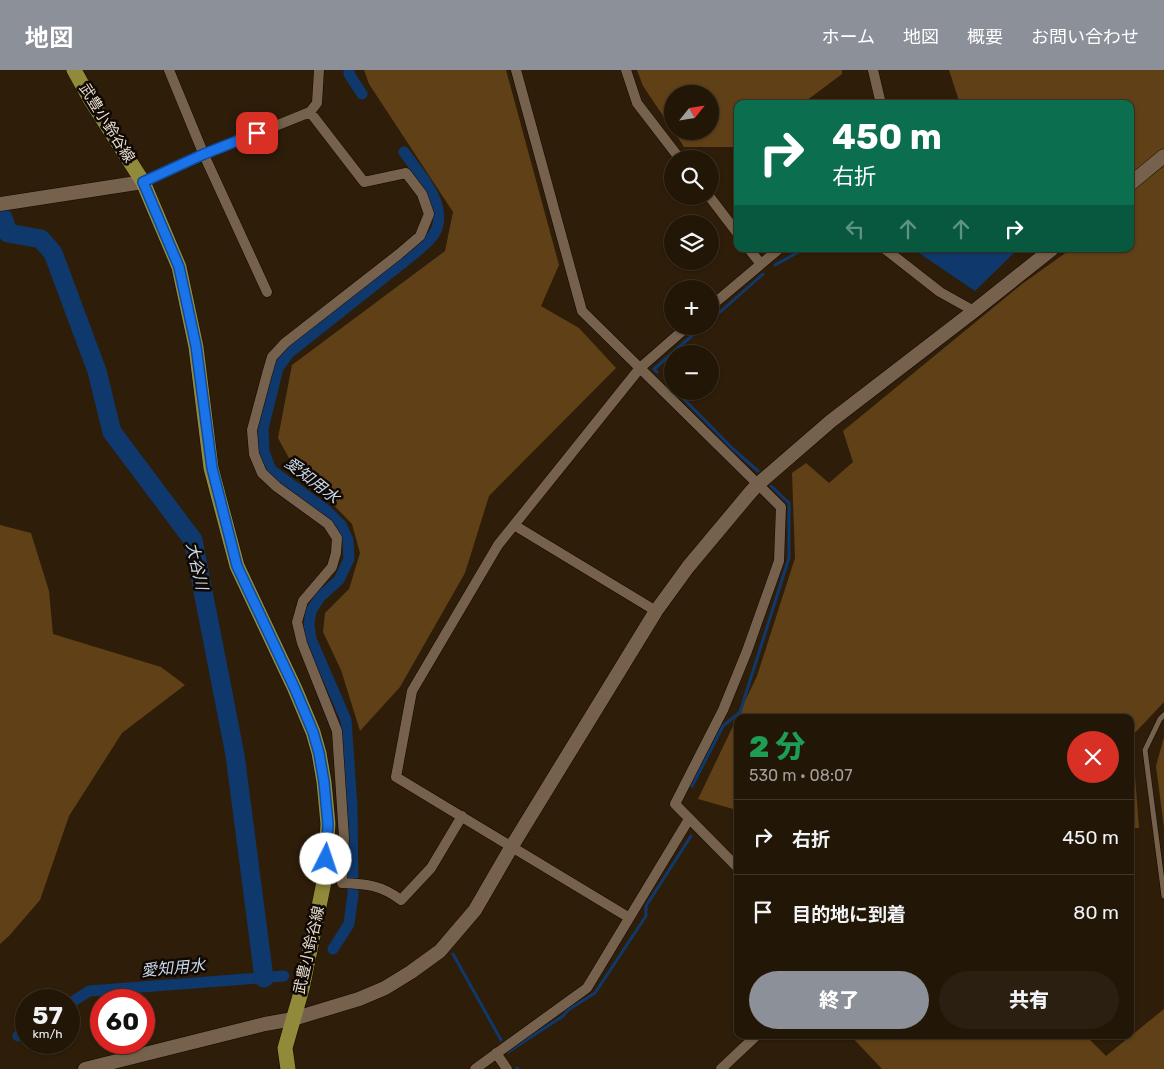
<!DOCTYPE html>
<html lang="ja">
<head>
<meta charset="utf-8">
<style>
	:root { --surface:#221607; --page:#2a1f11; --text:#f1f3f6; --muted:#a29f9b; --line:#3f3528; --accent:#8c9099 }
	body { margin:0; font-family:Rubik,"Noto Sans JP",sans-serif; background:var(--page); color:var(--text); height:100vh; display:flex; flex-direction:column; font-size:19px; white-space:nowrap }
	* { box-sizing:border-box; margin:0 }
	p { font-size:16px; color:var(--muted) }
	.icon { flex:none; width:28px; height:28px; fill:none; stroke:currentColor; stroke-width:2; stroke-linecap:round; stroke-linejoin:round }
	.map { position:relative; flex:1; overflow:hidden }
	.details { position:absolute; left:734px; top:644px; width:400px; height:325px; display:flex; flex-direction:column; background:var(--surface); border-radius:10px; box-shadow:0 1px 4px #0004,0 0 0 1px var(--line) }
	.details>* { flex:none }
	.top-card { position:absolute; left:734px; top:30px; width:400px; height:152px; border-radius:10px; box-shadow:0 1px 4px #0004,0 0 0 1px var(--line); background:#0b6e4f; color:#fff; overflow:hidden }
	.needle { width:32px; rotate:60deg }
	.tools { position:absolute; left:664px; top:15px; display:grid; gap:10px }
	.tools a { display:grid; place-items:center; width:55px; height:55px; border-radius:50%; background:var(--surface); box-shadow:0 1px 4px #0004,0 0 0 1px var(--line); font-size:25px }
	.speed { position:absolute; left:15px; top:919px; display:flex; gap:10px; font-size:25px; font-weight:700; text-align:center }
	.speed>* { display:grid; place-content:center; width:65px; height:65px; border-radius:50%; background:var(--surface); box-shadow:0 1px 4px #0004,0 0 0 1px var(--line); line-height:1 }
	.speed small { font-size:12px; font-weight:400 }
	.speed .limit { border:8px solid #d22; background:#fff; color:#111 }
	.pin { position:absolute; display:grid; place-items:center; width:42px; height:42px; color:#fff; margin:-21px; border-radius:10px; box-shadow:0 2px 8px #0006 }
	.me { position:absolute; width:55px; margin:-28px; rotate:4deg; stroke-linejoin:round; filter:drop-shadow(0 0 4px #0008) }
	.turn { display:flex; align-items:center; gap:18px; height:105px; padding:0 15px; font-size:22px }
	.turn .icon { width:65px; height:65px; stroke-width:2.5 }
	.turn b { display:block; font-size:35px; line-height:42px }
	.lanes { display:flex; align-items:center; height:48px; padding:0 15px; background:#0003; justify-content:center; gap:25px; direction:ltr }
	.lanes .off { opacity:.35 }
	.round { display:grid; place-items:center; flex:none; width:52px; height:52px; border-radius:26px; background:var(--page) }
	.head { display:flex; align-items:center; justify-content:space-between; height:85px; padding:0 15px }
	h1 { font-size:30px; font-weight:800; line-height:38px; color:#1e9e55 }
	.action { display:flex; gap:10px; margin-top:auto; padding:10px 15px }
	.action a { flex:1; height:58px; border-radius:30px; background:var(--accent); color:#fff; font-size:20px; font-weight:800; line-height:58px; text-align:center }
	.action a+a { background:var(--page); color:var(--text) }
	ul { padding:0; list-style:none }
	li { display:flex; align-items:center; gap:15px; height:75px; padding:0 15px; border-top:1px solid var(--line) }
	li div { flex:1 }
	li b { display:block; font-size:19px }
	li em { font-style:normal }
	header { display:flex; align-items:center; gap:30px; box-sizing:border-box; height:70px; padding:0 25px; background:var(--accent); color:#fff }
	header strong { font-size:24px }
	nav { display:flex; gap:28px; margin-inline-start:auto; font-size:18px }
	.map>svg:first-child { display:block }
	.green { fill:#604017 }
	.water { fill:#0f396d }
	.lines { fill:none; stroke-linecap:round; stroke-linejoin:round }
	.stream { stroke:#0f396d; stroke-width:3 }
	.canal { stroke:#0f396d; stroke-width:11 }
	.river { stroke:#0f396d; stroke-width:19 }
	.lane-casing { stroke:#160700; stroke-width:6 }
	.street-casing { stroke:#160700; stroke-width:11 }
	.secondary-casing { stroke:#160700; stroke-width:15 }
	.primary-casing { stroke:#160700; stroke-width:16 }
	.lane { stroke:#76624c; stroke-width:5 }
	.street { stroke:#76624c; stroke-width:10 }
	.secondary { stroke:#76624c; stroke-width:14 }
	.primary { stroke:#908a3a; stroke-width:15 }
	.route-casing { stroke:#114b97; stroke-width:12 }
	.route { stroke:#1a73e8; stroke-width:9 }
	.labels { text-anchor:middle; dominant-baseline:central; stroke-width:5; stroke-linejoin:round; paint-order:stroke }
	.street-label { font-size:15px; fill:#e8ddd0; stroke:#100903 }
	.water-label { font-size:16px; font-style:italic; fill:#c9d8eb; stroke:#100903 }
</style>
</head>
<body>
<header>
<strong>地図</strong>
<nav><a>ホーム</a><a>地図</a><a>概要</a><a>お問い合わせ</a></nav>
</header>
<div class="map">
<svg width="1164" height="999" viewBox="0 0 1164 999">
	<rect width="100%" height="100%" fill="#2e1d09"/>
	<path class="green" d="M 364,0 L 506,0 L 559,195 L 541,236 L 579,258 L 616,298 L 489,426 L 465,503 L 400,617 L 360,661 L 341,600 L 323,562 L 325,543 L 349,519 L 360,483 L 352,454 L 290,390 L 278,368 L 292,295 L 445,181 L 453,142 L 369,14 Z
		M 637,0 L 842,0 L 842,4 L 802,34 L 738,34 L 737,77 L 684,77 L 674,61 L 710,61 L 710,24 L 672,24 L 672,59 L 643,16 Z
		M 949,0 L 1164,0 L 1164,632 L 1132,666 L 1139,758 L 1130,758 L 1130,648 L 738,648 L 737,743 L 733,739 L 698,729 L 757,606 L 795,488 L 792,403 L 806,393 L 829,413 L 853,392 L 843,361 L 1022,214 L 1071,179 L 1130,179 L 1130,34 L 960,34 Z
		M 0,455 L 31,463 L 49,521 L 53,564 L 161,597 L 185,615 L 122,663 L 69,746 L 40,830 L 9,866 L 0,874 Z
		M 1164,667 L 1164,758 L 1156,696 Z
		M 1164,939 L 1164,999 L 882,999 L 850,965 L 1085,965 L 1106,986 Z"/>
	<path class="water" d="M 913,179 L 1018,179 L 975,221 Z"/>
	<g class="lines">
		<path class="stream" d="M 863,179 L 866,181 L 868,179
			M 775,195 L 804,179
			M 710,251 L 763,204
			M 657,302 L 654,299 L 703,256
			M 669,314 L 672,317
			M 676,321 L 733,379 L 758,401
			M 692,716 L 723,656 L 740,642 L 789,488 L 789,433 L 771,416
			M 453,884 L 501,970
			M 508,982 L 563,946 L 568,940 L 595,923 L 646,846 L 646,836 L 691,766
			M 517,998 L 518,999"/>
		<path class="canal" d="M 349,0 L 349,4 L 362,24
			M 333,879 L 349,854 L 353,824 L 352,737 L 346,650 L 311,569 L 309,555 L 311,541 L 320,527 L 339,510 L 349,489 L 348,470 L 341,455 L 326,440 L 271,400 L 264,382 L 263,359 L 278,298 L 289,283 L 414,184 C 422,177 433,169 437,158 C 446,132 418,102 404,82
			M 69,934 L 89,921 L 284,906
			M 18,966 L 26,961"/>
		<path class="river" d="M 3,148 L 8,163 L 41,169 L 53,183 L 97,301 L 112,362 L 193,470 L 235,685 L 264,908"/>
		<g class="lane-casing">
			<path id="lane" d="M 1164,645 L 1160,649 L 1145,680 L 1164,826"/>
		</g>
		<g class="street-casing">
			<path id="street" d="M 169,0 L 204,85 L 267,222
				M 516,0 L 582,241 L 781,437 L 779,491 L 747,581 L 723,640 L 675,734 L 738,798
				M 626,0 L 637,33 L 680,89
				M 873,0 L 881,34
				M 310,42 L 364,112 L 406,103 L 422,124 L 429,144 L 420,166 L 399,184 L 285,273 L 272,287 L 267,304 L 252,360 L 254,384 L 262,403 L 277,417 L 328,454 L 337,468 L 336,483 L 332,497 L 303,531 L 297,552 L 302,573 L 337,661 L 344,768 L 342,813 C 367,814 381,815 401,830 L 431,798 L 462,746
				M 143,112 L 204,85 L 310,42 L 317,33 L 319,0
				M 709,126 L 738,164
				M 749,179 L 760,193
				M 885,179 L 940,222 L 974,241
				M 710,237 L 779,179
				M 514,455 L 656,541
				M 628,847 L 396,707 L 412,621 L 498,475 L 640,298 L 688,256
				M 496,983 L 507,999
				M 475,999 L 587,918 L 689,749
				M 721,999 L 757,965"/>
		</g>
		<g class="secondary-casing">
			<path id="secondary" d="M 1130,114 L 1164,86
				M 0,134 L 143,112
				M 85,999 L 265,954 L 293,949 L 359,929 L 385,918 L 411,902 L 440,881 L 475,840 L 512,776 L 656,541 L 688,497 L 749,424 L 757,415 L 831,351 L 974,241 L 1052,179"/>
		</g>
		<g class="primary-casing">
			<path id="primary" d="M 74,0 L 90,29 L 143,112 L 179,197 L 196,277 L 211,398 L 237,496 L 295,619 L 313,662 L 319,683 L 324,712 L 328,754 L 324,812 L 302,919 L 285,978 L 288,999"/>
		</g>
		<use href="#lane" class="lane"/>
		<use href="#street" class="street"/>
		<use href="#secondary" class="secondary"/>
		<use href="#primary" class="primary"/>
	</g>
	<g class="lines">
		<g class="route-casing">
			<path id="route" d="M 257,63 L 204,84 L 143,112 L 179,197 L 196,276 L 212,398 L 237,496 L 295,619 L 313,662 L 319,683 L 324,712 L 328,754 L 326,789"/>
		</g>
		<use href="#route" class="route"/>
	</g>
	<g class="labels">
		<g class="street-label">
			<text transform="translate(107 53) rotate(58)">武豊小鈴谷線</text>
			<text transform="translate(309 880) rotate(-77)">武豊小鈴谷線</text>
		</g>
		<g class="water-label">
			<text transform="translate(312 410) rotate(38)">愛知用水</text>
			<text transform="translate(197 496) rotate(77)">大谷川</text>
			<text transform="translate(173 898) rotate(-5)">愛知用水</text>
		</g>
	</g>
</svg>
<div class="tools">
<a><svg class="needle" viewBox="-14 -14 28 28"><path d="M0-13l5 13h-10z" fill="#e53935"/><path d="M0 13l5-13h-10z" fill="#a29f9b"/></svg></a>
<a><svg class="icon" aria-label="search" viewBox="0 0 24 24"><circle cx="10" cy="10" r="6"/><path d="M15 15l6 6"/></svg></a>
<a><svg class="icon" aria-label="layers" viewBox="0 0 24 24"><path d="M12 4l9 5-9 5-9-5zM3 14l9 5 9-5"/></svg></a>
<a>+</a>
<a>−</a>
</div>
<div class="speed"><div>57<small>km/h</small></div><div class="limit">60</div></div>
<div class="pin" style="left:257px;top:63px;background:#d93025"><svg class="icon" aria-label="arrive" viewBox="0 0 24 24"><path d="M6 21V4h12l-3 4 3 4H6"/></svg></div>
<svg class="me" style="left:326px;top:789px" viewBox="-20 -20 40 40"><circle r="19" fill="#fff"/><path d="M0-13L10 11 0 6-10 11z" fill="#1a73e8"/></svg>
<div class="top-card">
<div class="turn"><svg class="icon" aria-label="right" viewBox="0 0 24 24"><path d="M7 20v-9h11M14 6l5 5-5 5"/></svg><div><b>450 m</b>右折</div></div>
<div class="lanes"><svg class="icon off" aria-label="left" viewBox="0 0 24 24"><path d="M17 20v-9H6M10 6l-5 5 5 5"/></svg><svg class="icon off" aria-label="ahead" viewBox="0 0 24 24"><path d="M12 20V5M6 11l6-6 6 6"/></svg><svg class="icon off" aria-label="ahead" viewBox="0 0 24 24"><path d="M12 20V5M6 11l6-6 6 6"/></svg><svg class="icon" aria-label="right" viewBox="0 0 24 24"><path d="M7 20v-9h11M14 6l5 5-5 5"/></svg></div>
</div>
<section class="details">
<div class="head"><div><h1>2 分</h1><p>530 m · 08:07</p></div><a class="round" style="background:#d93025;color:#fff"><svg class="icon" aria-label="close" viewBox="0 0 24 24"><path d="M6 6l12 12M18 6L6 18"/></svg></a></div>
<ul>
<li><svg class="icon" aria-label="right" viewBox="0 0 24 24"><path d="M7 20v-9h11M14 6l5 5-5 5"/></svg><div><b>右折</b></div><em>450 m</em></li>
<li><svg class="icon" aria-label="arrive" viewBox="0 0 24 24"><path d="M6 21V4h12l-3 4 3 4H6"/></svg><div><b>目的地に到着</b></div><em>80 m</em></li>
</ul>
<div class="action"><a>終了</a><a>共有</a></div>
</section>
</div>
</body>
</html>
